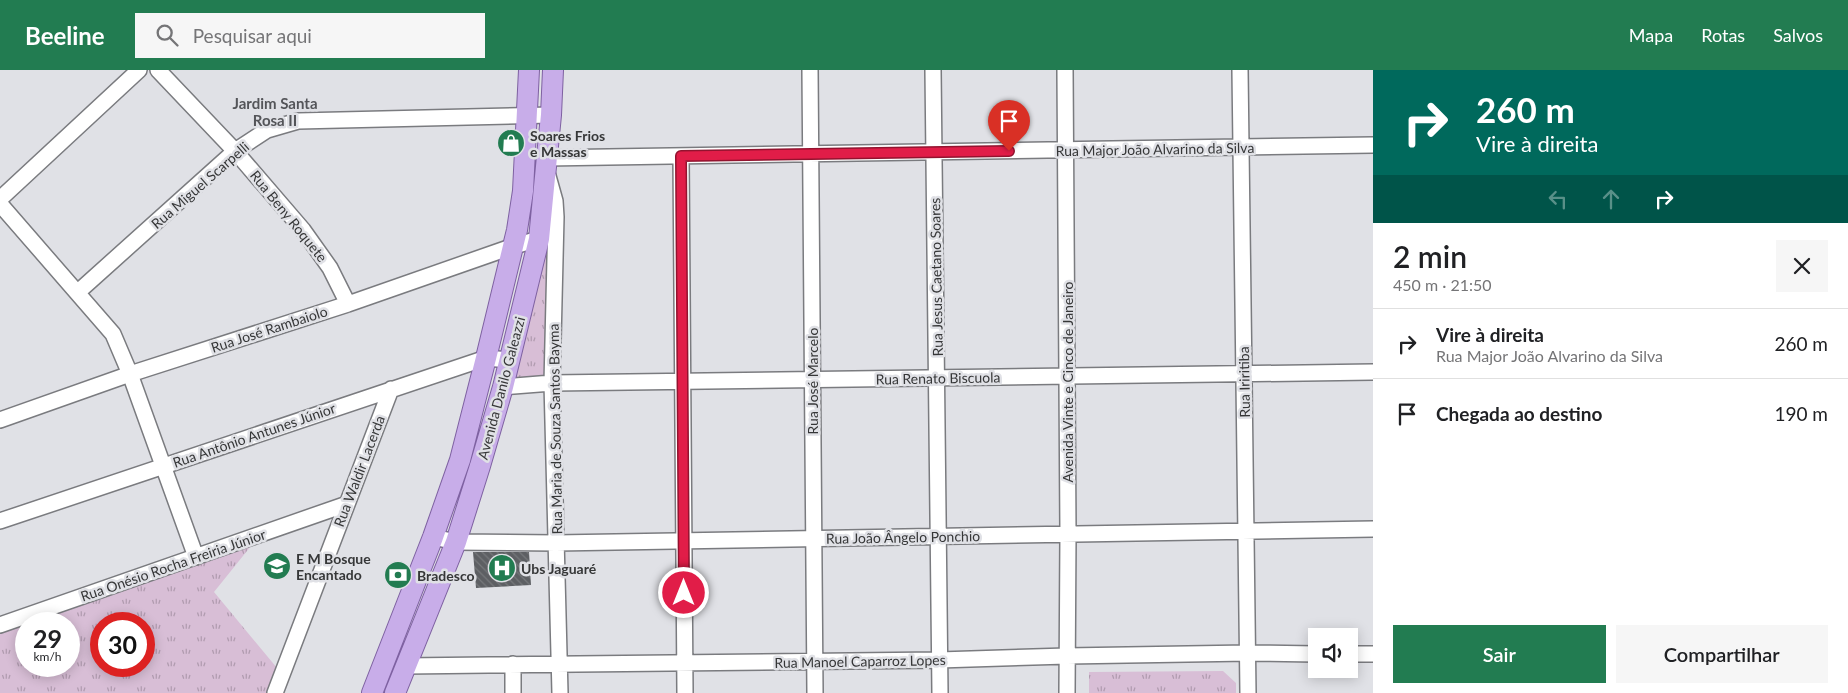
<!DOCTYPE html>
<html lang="pt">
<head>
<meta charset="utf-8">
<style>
	:root { --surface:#fff; --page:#f6f6f6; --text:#202124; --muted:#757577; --line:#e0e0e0; --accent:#227c51 }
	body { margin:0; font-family:Lato,sans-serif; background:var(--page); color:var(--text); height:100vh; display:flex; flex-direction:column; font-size:19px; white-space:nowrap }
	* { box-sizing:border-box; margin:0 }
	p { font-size:16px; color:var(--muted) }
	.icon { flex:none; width:28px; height:28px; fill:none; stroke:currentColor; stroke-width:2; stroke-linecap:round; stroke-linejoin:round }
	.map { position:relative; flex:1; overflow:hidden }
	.side { display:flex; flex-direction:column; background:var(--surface); width:475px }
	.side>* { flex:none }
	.hud { background:#00695c; color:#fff; overflow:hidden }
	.controls { position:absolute; left:1308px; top:558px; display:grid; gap:10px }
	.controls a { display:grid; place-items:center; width:50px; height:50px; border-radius:0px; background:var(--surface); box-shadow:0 2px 12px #0003; font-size:25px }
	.speed { position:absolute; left:15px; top:542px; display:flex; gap:10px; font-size:25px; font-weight:700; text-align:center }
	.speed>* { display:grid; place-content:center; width:65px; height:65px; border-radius:50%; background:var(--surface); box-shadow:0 2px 12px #0003; line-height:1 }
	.speed small { font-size:12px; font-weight:400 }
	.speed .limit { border:8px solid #d22; background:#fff; color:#111 }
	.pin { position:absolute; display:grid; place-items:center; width:42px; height:42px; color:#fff; margin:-51px -21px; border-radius:50% 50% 50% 0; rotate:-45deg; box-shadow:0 0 5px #0007 }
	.pin .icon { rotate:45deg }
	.me { position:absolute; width:55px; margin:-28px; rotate:0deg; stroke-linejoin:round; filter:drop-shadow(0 0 4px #0008) }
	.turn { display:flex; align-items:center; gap:18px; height:105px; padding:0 20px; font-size:22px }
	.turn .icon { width:65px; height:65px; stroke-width:2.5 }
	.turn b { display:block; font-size:35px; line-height:42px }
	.lanes { display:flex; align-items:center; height:48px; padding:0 20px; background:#0003; justify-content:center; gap:25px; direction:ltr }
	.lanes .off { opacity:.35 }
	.round { display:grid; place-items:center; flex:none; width:52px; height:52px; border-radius:0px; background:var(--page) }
	.overview { display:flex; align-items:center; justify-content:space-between; height:85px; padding:0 20px }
	h1 { font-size:30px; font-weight:600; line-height:38px }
	.cta { display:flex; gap:10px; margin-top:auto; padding:10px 20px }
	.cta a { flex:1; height:58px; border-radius:0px; background:var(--accent); color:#fff; font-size:20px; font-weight:600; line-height:58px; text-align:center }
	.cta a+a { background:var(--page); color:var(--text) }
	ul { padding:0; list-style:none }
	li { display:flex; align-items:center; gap:15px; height:70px; padding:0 20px; border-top:1px solid var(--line) }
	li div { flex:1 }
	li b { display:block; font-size:19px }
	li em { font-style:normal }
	header { display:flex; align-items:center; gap:30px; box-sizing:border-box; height:70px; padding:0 25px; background:var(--accent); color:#fff }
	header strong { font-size:24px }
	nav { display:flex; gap:28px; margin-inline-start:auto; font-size:18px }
	.search { width:350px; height:45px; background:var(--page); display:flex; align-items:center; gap:12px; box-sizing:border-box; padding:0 18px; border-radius:0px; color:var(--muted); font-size:19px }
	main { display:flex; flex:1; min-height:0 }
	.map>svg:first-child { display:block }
	.park { fill:url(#park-tufts); fill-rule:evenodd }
	.building { fill:url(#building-back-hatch) }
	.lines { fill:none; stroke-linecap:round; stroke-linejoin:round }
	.minor-casing { stroke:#7a7b7f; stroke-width:18 }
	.major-casing { stroke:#7e61a1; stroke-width:22 }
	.minor { stroke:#fff; stroke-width:15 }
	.major { stroke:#c8ade9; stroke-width:20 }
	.route-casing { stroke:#92132f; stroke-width:12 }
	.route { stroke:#e11d48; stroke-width:9 }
	.labels { text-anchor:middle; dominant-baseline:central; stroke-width:5; stroke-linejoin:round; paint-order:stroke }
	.poi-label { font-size:14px; font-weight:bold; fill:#363738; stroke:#e0e1e6; text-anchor:start }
	.street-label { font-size:14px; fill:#363738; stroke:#e0e1e6 }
	.neighbourhood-label { font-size:15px; font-weight:bold; fill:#545559; stroke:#e0e1e6 }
</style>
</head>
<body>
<header>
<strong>Beeline</strong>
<div class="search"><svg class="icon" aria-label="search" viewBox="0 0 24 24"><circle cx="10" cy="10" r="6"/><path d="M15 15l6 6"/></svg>Pesquisar aqui</div>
<nav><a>Mapa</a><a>Rotas</a><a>Salvos</a></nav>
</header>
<main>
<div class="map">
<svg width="1373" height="623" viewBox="0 0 1373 623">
	<defs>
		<pattern id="park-tufts" width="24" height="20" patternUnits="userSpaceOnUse" patternTransform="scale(1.25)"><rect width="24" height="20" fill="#d8bed6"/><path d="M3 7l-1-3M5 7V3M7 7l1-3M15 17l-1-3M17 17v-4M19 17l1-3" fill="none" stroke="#b09baf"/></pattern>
		<pattern id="building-back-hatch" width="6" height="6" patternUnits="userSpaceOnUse" patternTransform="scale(1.25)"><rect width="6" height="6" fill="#5d5f63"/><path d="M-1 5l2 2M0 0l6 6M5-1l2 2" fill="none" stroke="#76787b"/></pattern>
	</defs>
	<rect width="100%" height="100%" fill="#e0e1e6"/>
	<path class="park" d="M 547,174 L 548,305 L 539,309 L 516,312 L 512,305 Z
		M 255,471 L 214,522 L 277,598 L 267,623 L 0,623 L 0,560 ZM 26,554 L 69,554 L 69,596 L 26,596 ZM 101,554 L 144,554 L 144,596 L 101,596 Z
		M 1223,601 L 1236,613 L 1236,623 L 1089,623 L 1089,602 Z"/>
	<path class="building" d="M 473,482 L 529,482 L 531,515 L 476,518 Z"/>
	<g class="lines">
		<g class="minor-casing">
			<path id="minor" d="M 158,0 L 235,81 L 303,160 L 330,198 L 348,234
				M 810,0 L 815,623
				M 933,0 L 940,623
				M 1065,0 L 1068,464 L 1067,623
				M 1240,0 L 1248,623
				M 681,86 L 685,623
				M 546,88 L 1373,75
				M 548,106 L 555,131 L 556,147 L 552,313 L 560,623
				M 0,129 L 139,0
				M 0,134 L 113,264 L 130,304 L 196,487
				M 78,222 L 235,81 L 267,60 L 298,51 L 551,45
				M 503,317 L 552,313 L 1373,302
				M 0,350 L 130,304 L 348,234 L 514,176 L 539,169
				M 0,451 L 486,288 L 509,290
				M 433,467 L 456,472 L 556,473 L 1373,459
				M 0,555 L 347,434
				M 1349,584 L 1373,584
				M 513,594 L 513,623
				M 405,596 L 939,590 L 1067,586 L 1248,583 L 1316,584
				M 275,623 L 391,319"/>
		</g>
		<g class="major-casing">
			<path id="major" d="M 372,623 L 433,467 L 460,390 L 486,288 L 517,160 L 523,121 L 529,0
				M 395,623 L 456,472 L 480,396 L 503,317 L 539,169 L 551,45 L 553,0"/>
		</g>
		<use href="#minor" class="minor"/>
		<use href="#major" class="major"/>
	</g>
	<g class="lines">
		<g class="route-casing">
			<path id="route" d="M 684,523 L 681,86 L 1009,81"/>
		</g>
		<use href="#route" class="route"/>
	</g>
	<defs>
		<g id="shop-disc" transform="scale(1.4375)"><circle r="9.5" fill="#227c51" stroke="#e0e1e6"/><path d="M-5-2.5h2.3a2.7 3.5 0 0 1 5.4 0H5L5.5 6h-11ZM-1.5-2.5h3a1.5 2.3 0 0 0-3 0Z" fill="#fff"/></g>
		<g id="school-disc" transform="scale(1.4375)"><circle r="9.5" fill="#227c51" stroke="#e0e1e6"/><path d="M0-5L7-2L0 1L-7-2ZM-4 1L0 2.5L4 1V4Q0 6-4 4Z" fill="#fff"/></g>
		<g id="hospital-disc" transform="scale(1.4375)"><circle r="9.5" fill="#227c51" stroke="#e0e1e6"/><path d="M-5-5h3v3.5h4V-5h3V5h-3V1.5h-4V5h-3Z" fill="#fff"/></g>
		<g id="bank-disc" transform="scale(1.4375)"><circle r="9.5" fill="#227c51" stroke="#e0e1e6"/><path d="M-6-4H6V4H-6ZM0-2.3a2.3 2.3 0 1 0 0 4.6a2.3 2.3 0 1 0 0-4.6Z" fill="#fff"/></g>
	</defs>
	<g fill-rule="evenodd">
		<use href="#shop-disc" x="511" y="73"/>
		<use href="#school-disc" x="277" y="496"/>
		<use href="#hospital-disc" x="502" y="498"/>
		<use href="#bank-disc" x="398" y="505"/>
	</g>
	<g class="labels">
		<g class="poi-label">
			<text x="530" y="65">Soares Frios<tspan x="530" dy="16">e Massas</tspan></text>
			<text x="296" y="488">E M Bosque<tspan x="296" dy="16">Encantado</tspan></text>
			<text x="521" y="498">Ubs Jaguaré</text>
			<text x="417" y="505">Bradesco</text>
		</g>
		<g class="street-label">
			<text transform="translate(1155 79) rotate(-1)">Rua Major João Alvarino da Silva</text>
			<text transform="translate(200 115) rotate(-41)">Rua Miguel Scarpelli</text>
			<text transform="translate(289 146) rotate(51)">Rua Beny Roquete</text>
			<text transform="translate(936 207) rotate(-91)">Rua Jesus Caetano Soares</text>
			<text transform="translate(269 259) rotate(-18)">Rua José Rambaiolo</text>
			<text transform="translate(938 308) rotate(-1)">Rua Renato Biscuola</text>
			<text transform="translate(812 311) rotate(-90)">Rua José Marcelo</text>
			<text transform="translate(1067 312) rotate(-90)">Avenida Vinte e Cinco de Janeiro</text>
			<text transform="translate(1244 312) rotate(-91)">Rua Iriritiba</text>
			<text transform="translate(501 318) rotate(-75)">Avenida Danilo Galeazzi</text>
			<text transform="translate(555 359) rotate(-91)">Rua Maria de Souza Santos Bayma</text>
			<text transform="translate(254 365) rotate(-19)">Rua Antônio Antunes Júnior</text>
			<text transform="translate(359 401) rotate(-69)">Rua Waldir Lacerda</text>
			<text transform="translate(903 467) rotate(-1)">Rua João Ângelo Ponchio</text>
			<text transform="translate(173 495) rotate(-19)">Rua Onésio Rocha Freiria Júnior</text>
			<text transform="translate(860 591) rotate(-1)">Rua Manoel Caparroz Lopes</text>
		</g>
		<g class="neighbourhood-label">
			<text x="275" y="33">Jardim Santa<tspan x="275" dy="17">Rosa II</tspan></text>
		</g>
	</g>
</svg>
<div class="controls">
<a><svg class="icon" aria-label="sound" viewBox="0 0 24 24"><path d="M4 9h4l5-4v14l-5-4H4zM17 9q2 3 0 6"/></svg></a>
</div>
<div class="speed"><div>29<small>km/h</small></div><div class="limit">30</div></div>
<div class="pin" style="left:1009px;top:81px;background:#d93025"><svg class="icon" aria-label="arrive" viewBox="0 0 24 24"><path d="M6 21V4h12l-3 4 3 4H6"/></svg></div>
<svg class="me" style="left:684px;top:523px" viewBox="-20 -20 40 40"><circle r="17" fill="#e11d48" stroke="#fff" stroke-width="3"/><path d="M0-11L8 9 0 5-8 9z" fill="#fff"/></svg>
</div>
<section class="side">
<div class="hud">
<div class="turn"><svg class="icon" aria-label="right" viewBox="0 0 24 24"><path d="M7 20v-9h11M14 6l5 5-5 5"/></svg><div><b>260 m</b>Vire à direita</div></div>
<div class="lanes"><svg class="icon off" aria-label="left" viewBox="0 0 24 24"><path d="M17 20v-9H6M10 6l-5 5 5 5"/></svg><svg class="icon off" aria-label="ahead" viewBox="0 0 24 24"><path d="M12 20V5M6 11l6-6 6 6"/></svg><svg class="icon" aria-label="right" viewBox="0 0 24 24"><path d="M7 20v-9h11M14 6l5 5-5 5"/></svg></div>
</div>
<div class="overview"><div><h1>2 min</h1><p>450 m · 21:50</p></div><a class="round"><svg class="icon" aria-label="close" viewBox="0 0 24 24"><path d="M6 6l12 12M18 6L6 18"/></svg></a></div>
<ul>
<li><svg class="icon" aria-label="right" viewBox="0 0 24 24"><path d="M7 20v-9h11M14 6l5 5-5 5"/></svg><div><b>Vire à direita</b><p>Rua Major João Alvarino da Silva</p></div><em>260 m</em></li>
<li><svg class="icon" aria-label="arrive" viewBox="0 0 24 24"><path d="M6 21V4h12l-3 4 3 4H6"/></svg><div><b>Chegada ao destino</b></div><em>190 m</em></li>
</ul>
<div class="cta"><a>Sair</a><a>Compartilhar</a></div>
</section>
</main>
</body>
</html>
